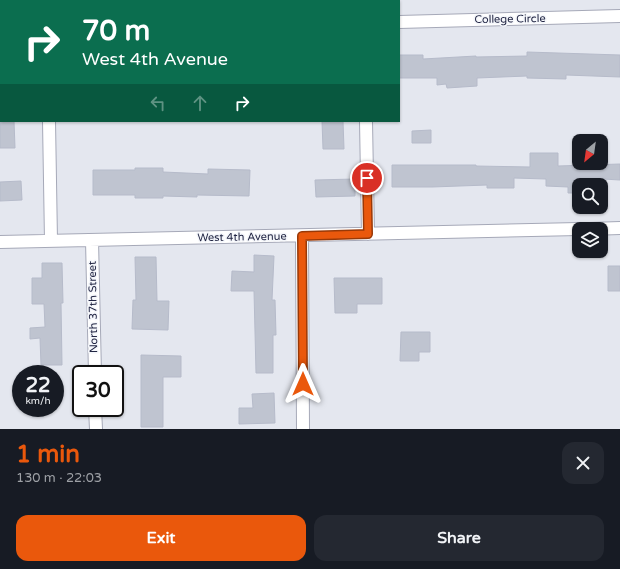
<!DOCTYPE html>
<html lang="en">
<head>
<meta charset="utf-8">
<style>
	:root { --surface:#171b24; --page:#242831; --text:#f1f3f6; --muted:#9ea1a6; --accent:#ea580c }
	body { margin:0; font-family:"Varela Round",sans-serif; background:var(--page); color:var(--text); height:100vh; display:flex; flex-direction:column; font-size:15px; white-space:nowrap }
	* { box-sizing:border-box; margin:0 }
	p { font-size:13px; color:var(--muted) }
	.icon { flex:none; width:22px; height:22px; fill:none; stroke:currentColor; stroke-width:2; stroke-linecap:round; stroke-linejoin:round }
	.map { position:relative; height:429px; overflow:hidden }
	.side { display:flex; flex-direction:column; background:var(--surface); flex:1 }
	.side>* { flex:none }
	.guide { position:absolute; left:0px; top:0px; width:400px; height:122px; box-shadow:0 1px 3px #0004; background:#0b6e4f; color:#fff; overflow:hidden }
	.needle { width:26px; rotate:209deg }
	.controls { position:absolute; left:572px; top:134px; display:grid; gap:8px }
	.controls a { display:grid; place-items:center; width:36px; height:36px; border-radius:8px; background:var(--surface); box-shadow:0 1px 3px #0004; font-size:20px }
	.speed { position:absolute; left:12px; top:365px; display:flex; gap:8px; font-size:20px; font-weight:700; text-align:center }
	.speed>* { display:grid; place-content:center; width:52px; height:52px; border-radius:50%; background:var(--surface); box-shadow:0 1px 3px #0004; line-height:1 }
	.speed small { font-size:10px; font-weight:400 }
	.speed .limit { border:2px solid #111; border-radius:6px; background:#fff; color:#111 }
	.pin { position:absolute; display:grid; place-items:center; width:34px; height:34px; color:#fff; margin:-17px; border:2px solid #fff; border-radius:50%; box-shadow:0 1px 4px #0007 }
	.me { position:absolute; width:44px; margin:-22px; rotate:0deg; stroke-linejoin:round; filter:drop-shadow(0 0 3px #0008) }
	.turn { display:flex; align-items:center; gap:14px; height:84px; padding:0 16px; font-size:18px }
	.turn .icon { width:52px; height:52px; stroke-width:2.5 }
	.turn b { display:block; font-size:28px; line-height:34px }
	.lanes { display:flex; align-items:center; height:38px; padding:0 16px; background:#0003; justify-content:center; gap:20px; direction:ltr }
	.lanes .off { opacity:.35 }
	.round { display:grid; place-items:center; flex:none; width:42px; height:42px; border-radius:12px; background:var(--page) }
	.head { display:flex; align-items:center; justify-content:space-between; height:68px; padding:0 16px }
	h1 { font-size:24px; font-weight:800; line-height:30px; color:var(--accent) }
	.action { display:flex; gap:8px; margin-top:auto; padding:8px 16px }
	.action a { flex:1; height:46px; border-radius:12px; background:var(--accent); color:#fff; font-size:16px; font-weight:800; line-height:46px; text-align:center }
	.action a+a { background:var(--page); color:var(--text) }
	.map>svg:first-child { display:block }
	.building { fill:#bfc4d0; stroke:#b6bbca }
	.lines { fill:none; stroke-linecap:round; stroke-linejoin:round }
	.minor-casing { stroke:#a6a9b8; stroke-width:14 }
	.minor { stroke:#fff; stroke-width:12 }
	.route-casing { stroke:#983908; stroke-width:10 }
	.route { stroke:#ea580c; stroke-width:7 }
	.labels { text-anchor:middle; dominant-baseline:central; stroke-width:3; stroke-linejoin:round; paint-order:stroke }
	.street-label { font-size:11px; fill:#212543; stroke:#f5f7fb }
</style>
</head>
<body>
<div class="map">
<svg width="620" height="429" viewBox="0 0 620 429">
	<rect width="100%" height="100%" fill="#e4e7ef"/>
	<path class="building" d="M 527,52 L 620,55 L 620,77 L 566,75 L 566,79 L 527,78 L 527,76 L 477,78 L 477,86 L 447,88 L 446,84 L 437,85 L 437,78 L 399,78 L 399,55 L 423,55 L 423,59 L 476,56 L 476,57 L 527,56 Z
		M 0,121 L 14,121 L 15,148 L 0,148 Z
		M 322,121 L 343,121 L 344,149 L 323,149 Z
		M 431,130 L 431,143 L 412,143 L 412,131 Z
		M 530,153 L 558,153 L 558,166 L 620,164 L 620,180 L 603,179 L 603,185 L 579,185 L 579,193 L 568,193 L 568,187 L 546,186 L 546,179 L 514,178 L 514,188 L 487,188 L 487,185 L 432,187 L 392,187 L 392,165 L 476,165 L 476,166 L 530,167 Z
		M 135,168 L 163,168 L 163,172 L 208,174 L 208,169 L 250,170 L 249,196 L 197,195 L 197,197 L 163,196 L 163,198 L 135,198 L 135,195 L 93,195 L 93,170 L 135,170 Z
		M 355,179 L 355,196 L 316,197 L 315,180 Z
		M 21,181 L 22,200 L 0,201 L 0,182 Z
		M 254,255 L 274,256 L 272,300 L 275,300 L 276,335 L 273,335 L 273,373 L 256,373 L 254,291 L 231,291 L 232,271 L 254,272 Z
		M 135,257 L 156,257 L 157,301 L 169,301 L 168,330 L 132,329 L 133,300 L 136,300 Z
		M 42,263 L 62,263 L 63,303 L 61,303 L 62,365 L 41,365 L 40,338 L 30,339 L 30,328 L 45,327 L 44,304 L 32,304 L 32,278 L 42,278 Z
		M 608,266 L 620,266 L 620,291 L 608,291 Z
		M 334,278 L 382,278 L 382,304 L 357,304 L 357,313 L 335,313 Z
		M 401,332 L 430,332 L 430,352 L 419,352 L 419,361 L 400,361 Z
		M 141,355 L 181,356 L 181,377 L 163,377 L 163,427 L 141,427 Z
		M 274,393 L 275,423 L 239,424 L 239,408 L 253,408 L 252,394 Z"/>
	<g class="lines">
		<g class="minor-casing">
			<path id="minor" d="M 48,0 L 48,1
				M 364,0 L 364,1
				M 399,22 L 620,16
				M 49,121 L 51,241
				M 366,121 L 368,234
				M 590,229 L 620,228
				M 302,236 L 303,429
				M 92,240 L 95,374
				M 0,242 L 579,229
				M 95,408 L 96,429"/>
		</g>
		<use href="#minor" class="minor"/>
	</g>
	<g class="lines">
		<g class="route-casing">
			<path id="route" d="M 303,384 L 302,236 L 368,234 L 367,178"/>
		</g>
		<use href="#route" class="route"/>
	</g>
	<g class="labels">
		<g class="street-label">
			<text transform="translate(510 19) rotate(-1)">College Circle</text>
			<text transform="translate(242 237) rotate(-1)">West 4th Avenue</text>
			<text transform="translate(93 307) rotate(-91)">North 37th Street</text>
		</g>
	</g>
</svg>
<div class="controls">
<a><svg class="needle" viewBox="-14 -14 28 28"><path d="M0-13l5 13h-10z" fill="#e53935"/><path d="M0 13l5-13h-10z" fill="#9ea1a6"/></svg></a>
<a><svg class="icon" aria-label="search" viewBox="0 0 24 24"><circle cx="10" cy="10" r="6"/><path d="M15 15l6 6"/></svg></a>
<a><svg class="icon" aria-label="layers" viewBox="0 0 24 24"><path d="M12 4l9 5-9 5-9-5zM3 14l9 5 9-5"/></svg></a>
</div>
<div class="speed"><div>22<small>km/h</small></div><div class="limit">30</div></div>
<div class="pin" style="left:367px;top:178px;background:#d93025"><svg class="icon" aria-label="arrive" viewBox="0 0 24 24"><path d="M6 21V4h12l-3 4 3 4H6"/></svg></div>
<svg class="me" style="left:303px;top:384px" viewBox="-20 -20 40 40"><path d="M0-17L14 15 0 8-14 15z" fill="#ea580c" stroke="#fff" stroke-width="4"/></svg>
<div class="guide">
<div class="turn"><svg class="icon" aria-label="right" viewBox="0 0 24 24"><path d="M7 20v-9h11M14 6l5 5-5 5"/></svg><div><b>70 m</b>West 4th Avenue</div></div>
<div class="lanes"><svg class="icon off" aria-label="left" viewBox="0 0 24 24"><path d="M17 20v-9H6M10 6l-5 5 5 5"/></svg><svg class="icon off" aria-label="ahead" viewBox="0 0 24 24"><path d="M12 20V5M6 11l6-6 6 6"/></svg><svg class="icon" aria-label="right" viewBox="0 0 24 24"><path d="M7 20v-9h11M14 6l5 5-5 5"/></svg></div>
</div>
</div>
<section class="side">
<div class="head"><div><h1>1 min</h1><p>130 m · 22:03</p></div><a class="round"><svg class="icon" aria-label="close" viewBox="0 0 24 24"><path d="M6 6l12 12M18 6L6 18"/></svg></a></div>
<div class="action"><a>Exit</a><a>Share</a></div>
</section>
</body>
</html>
